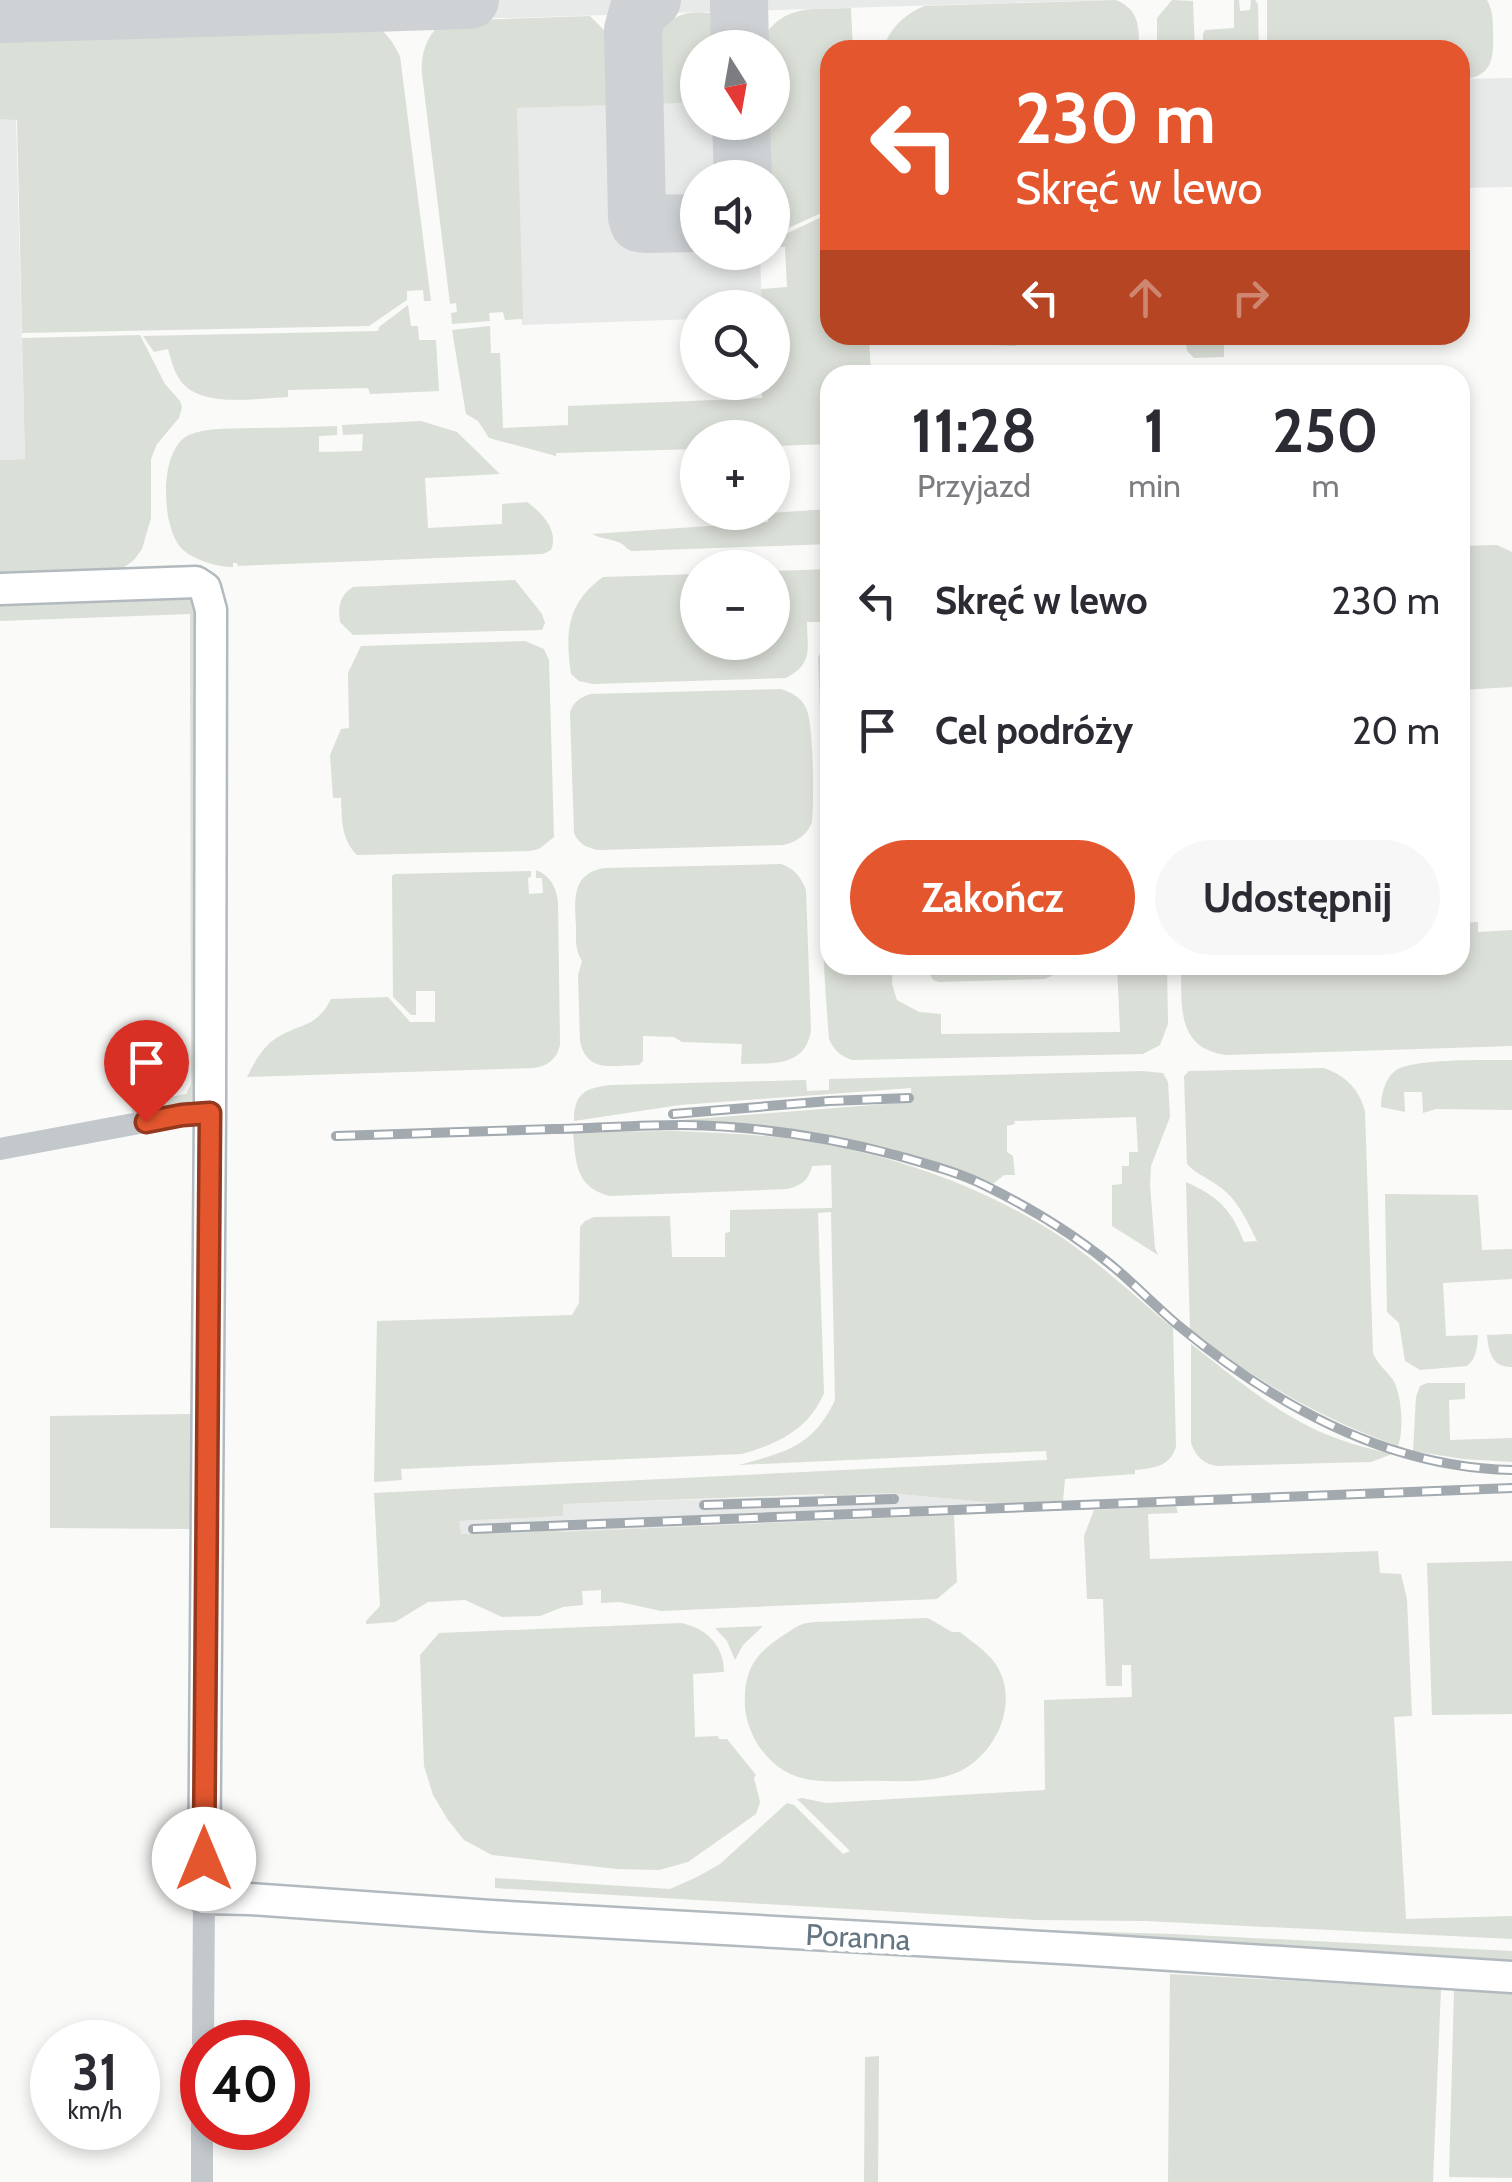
<!DOCTYPE html>
<html lang="pl">
<head>
<meta charset="utf-8">
<style>
	:root { --surface:#fff; --page:#f7f7f7; --text:#2b2b33; --muted:#7c7c81; --accent:#e4572e }
	body { margin:0; font-family:Cabin,sans-serif; background:var(--page); color:var(--text); height:100vh; display:flex; flex-direction:column; font-size:38px; white-space:nowrap }
	* { box-sizing:border-box; margin:0 }
	p { font-size:32px; color:var(--muted) }
	.icon { flex:none; width:55px; height:55px; fill:none; stroke:currentColor; stroke-width:2; stroke-linecap:round; stroke-linejoin:round }
	.map { position:relative; flex:1; overflow:hidden }
	.panel { position:absolute; left:820px; top:365px; width:650px; height:610px; display:flex; flex-direction:column; background:var(--surface); border-radius:30px; box-shadow:0 5px 15px #0003 }
	.panel>* { flex:none }
	.banner { position:absolute; left:820px; top:40px; width:650px; height:305px; border-radius:30px; box-shadow:0 5px 15px #0003; background:#e4572e; color:#fff; overflow:hidden }
	.needle { width:65px; rotate:169deg }
	.fabs { position:absolute; left:680px; top:30px; display:grid; gap:20px }
	.fabs a { display:grid; place-items:center; width:110px; height:110px; border-radius:50%; background:var(--surface); box-shadow:0 5px 15px #0003; font-size:50px }
	.speed { position:absolute; left:30px; top:2020px; display:flex; gap:20px; font-size:50px; font-weight:700; text-align:center }
	.speed>* { display:grid; place-content:center; width:130px; height:130px; border-radius:50%; background:var(--surface); box-shadow:0 5px 15px #0003; line-height:1 }
	.speed small { font-size:25px; font-weight:400 }
	.speed .limit { border:15px solid #d22; background:#fff; color:#111 }
	.pin { position:absolute; display:grid; place-items:center; width:85px; height:85px; color:#fff; margin:-102px -42px; border-radius:50% 50% 50% 0; rotate:-45deg; box-shadow:0 0 10px #0007 }
	.pin .icon { rotate:45deg }
	.me { position:absolute; width:110px; margin:-55px; rotate:0deg; stroke-linejoin:round; filter:drop-shadow(0 0 8px #0008) }
	.turn { display:flex; align-items:center; gap:35px; height:210px; padding:0 30px; font-size:45px }
	.turn .icon { width:130px; height:130px; stroke-width:2.5 }
	.turn b { display:block; font-size:70px; line-height:85px }
	.lanes { display:flex; align-items:center; height:95px; padding:0 30px; background:#0003; justify-content:center; gap:50px; direction:ltr }
	.lanes .off { opacity:.35 }
	.eta { display:flex; justify-content:space-evenly; align-items:center; height:170px; text-align:center }
	.eta b { font-size:60px; font-weight:700; line-height:70px }
	.button { display:flex; gap:20px; margin-top:auto; padding:20px 30px }
	.button a { flex:1; height:115px; border-radius:60px; background:var(--accent); color:#fff; font-size:40px; font-weight:700; line-height:115px; text-align:center }
	.button a+a { background:var(--page); color:var(--text) }
	ul { padding:0; list-style:none }
	li { display:flex; align-items:center; gap:30px; height:130px; padding:0 30px }
	li div { flex:1 }
	li b { display:block; font-size:38px }
	li em { font-style:normal }
	.map>svg:first-child { display:block }
	.built { fill:#e8e9e9 }
	.green { fill:#dadfd7 }
	.lines { fill:none; stroke-linecap:round; stroke-linejoin:round }
	.taxiway { stroke:#ced2d4; stroke-width:58 }
	.secondary-casing { stroke:#b3babf; stroke-width:35 }
	.street { stroke:#c3c8cc; stroke-width:22 }
	.secondary { stroke:#fff; stroke-width:30 }
	.rail-casing { stroke:#a2aab0; stroke-width:10 }
	.rail { stroke:#fff; stroke-width:6; stroke-dasharray:19; stroke-linecap:butt }
	.route-casing { stroke:#94391e; stroke-width:25 }
	.route { stroke:#e4572e; stroke-width:18 }
	.labels { text-anchor:middle; dominant-baseline:central; stroke-width:10; stroke-linejoin:round; paint-order:stroke }
	.street-label { font-size:30px; fill:#657683; stroke:#fff }
</style>
</head>
<body>
<div class="map">
<svg width="1512" height="2182" viewBox="0 0 1512 2182">
	<rect width="100%" height="100%" fill="#fafaf8"/>
	<path class="built" d="M 0,0 L 1112,0 L 0,33 Z
		M 1512,78 L 1512,187 L 1460,188 L 1460,79 Z
		M 697,102 L 698,122 L 755,123 L 757,177 L 698,178 L 698,252 L 760,253 L 762,307 L 698,308 L 697,319 L 522,325 L 517,108 Z
		M 0,119 L 16,119 L 25,459 L 0,460 Z
		M 887,1493 L 1009,1504 L 1063,1501 L 1064,1510 L 559,1532 L 558,1530 L 460,1534 L 458,1521 L 562,1516 L 562,1504 Z"/>
	<path class="green" d="M 1116,0 C 1140,10 1139,28 1139,50 L 882,50 C 891,28 902,16 924,6 Z
		M 1172,0 L 1193,1 L 1195,50 L 1157,50 L 1157,18 Z
		M 1234,0 L 1239,0 L 1240,11 L 1250,10 L 1251,0 L 1255,0 L 1258,4 L 1259,50 L 1203,50 L 1203,34 L 1205,30 L 1234,28 Z
		M 1267,0 L 1487,0 C 1493,11 1493,21 1493,33 C 1494,59 1492,78 1460,79 L 1460,50 L 1267,50 Z
		M 851,8 L 853,50 L 830,50 L 830,209 L 773,235 L 772,178 L 757,177 L 755,123 L 772,122 L 772,48 L 757,47 C 782,3 806,10 851,8 Z
		M 726,13 L 726,47 L 698,48 L 697,102 L 656,104 L 652,39 C 682,7 684,13 726,13 Z
		M 590,16 L 614,40 L 616,105 L 517,108 L 523,319 L 505,320 L 503,312 L 489,313 L 490,321 L 452,324 L 451,313 L 457,312 L 456,303 L 450,304 L 422,74 C 420,53 428,32 445,21 Z
		M 370,23 C 385,29 392,41 400,56 L 431,301 L 424,301 L 423,290 L 407,291 L 407,300 L 369,326 L 22,333 L 17,120 L 0,119 L 0,33 Z
		M 830,213 L 830,335 L 869,335 L 871,375 L 830,375 L 830,444 L 773,446 L 772,438 L 698,438 L 697,449 L 556,453 L 556,456 L 489,438 L 478,421 L 466,414 L 452,330 L 490,326 L 491,353 L 500,353 L 503,428 L 568,425 L 568,406 L 762,398 L 762,383 L 772,382 L 773,337 L 784,335 L 783,316 L 773,316 L 772,308 L 762,307 L 761,289 L 787,287 L 785,247 L 773,247 L 773,240 Z
		M 408,305 L 411,326 L 418,326 L 419,340 L 436,340 L 439,391 L 370,394 L 368,388 L 288,390 L 288,397 C 257,398 200,409 180,380 C 174,371 171,360 168,349 L 154,352 L 143,336 L 378,331 L 379,327 Z
		M 140,335 L 165,384 L 180,401 L 182,407 L 179,418 L 157,444 L 151,459 L 151,518 L 142,549 L 134,560 L 119,571 L 38,577 L 0,574 L 0,460 L 25,459 L 22,338 Z
		M 918,335 L 1026,335 L 1023,343 L 1015,346 L 927,342 L 920,339 Z
		M 1194,335 L 1224,335 L 1224,357 L 1194,358 L 1187,351 L 1186,344 Z
		M 421,421 L 457,432 L 500,474 L 425,478 L 428,528 L 502,524 L 502,504 L 527,502 C 542,513 559,530 551,550 L 543,554 L 238,566 L 237,563 L 233,563 L 233,567 C 217,567 194,560 182,549 C 161,528 158,449 189,435 C 207,427 232,429 251,428 C 280,428 308,427 337,426 L 337,435 L 319,436 L 319,452 L 362,451 L 363,434 L 343,435 L 342,425 Z
		M 830,509 L 830,544 L 632,551 C 628,550 625,546 622,544 C 614,539 601,539 592,534 L 768,522 L 768,513 Z
		M 1497,545 L 1512,552 L 1512,687 L 1460,690 L 1460,546 Z
		M 830,569 L 830,622 L 807,622 C 807,649 814,663 786,678 L 593,684 L 579,681 L 571,674 C 565,632 567,603 603,577 L 697,574 L 698,642 L 772,642 L 773,571 Z
		M 515,580 L 542,614 L 545,623 L 542,630 L 353,635 L 340,622 C 338,607 339,596 353,587 Z
		M 178,594 L 197,603 L 200,1093 L 190,1102 L 133,1114 L 131,1104 L 186,1094 L 191,1084 L 190,614 L 0,621 L 0,606 L 20,602 Z
		M 830,638 L 830,833 L 824,821 L 818,658 L 824,642 Z
		M 525,641 L 544,649 L 549,660 L 554,837 L 539,849 L 530,851 L 357,855 C 341,839 342,820 341,798 L 333,798 L 330,755 L 341,729 L 349,728 L 348,673 L 361,646 Z
		M 781,689 C 792,693 801,697 806,708 C 814,724 814,801 812,822 C 807,835 797,842 783,845 L 598,850 C 588,848 578,844 574,833 L 570,712 C 574,701 580,698 590,694 Z
		M 781,864 C 795,869 801,877 806,890 L 811,1030 C 806,1068 770,1063 741,1064 L 742,1044 L 682,1042 L 674,1037 L 643,1036 L 643,1061 L 639,1065 C 612,1065 587,1074 580,1041 L 578,975 L 582,961 C 575,950 576,940 576,928 C 575,902 570,873 605,868 Z
		M 536,870 C 551,876 556,887 558,902 L 560,1044 C 558,1058 548,1066 534,1068 L 247,1077 C 255,1061 263,1046 278,1037 C 302,1023 317,1027 331,999 L 388,997 L 410,1022 L 435,1022 L 435,991 L 416,991 L 416,1015 L 411,1015 L 393,997 L 392,876 L 395,874 L 531,871 L 531,877 L 528,878 L 529,894 L 543,893 L 542,878 L 536,878 Z
		M 830,873 L 830,965 L 893,965 L 892,984 L 897,1000 L 919,1012 L 941,1014 L 941,1034 L 1120,1032 L 1117,965 L 1167,965 L 1168,1024 L 1160,1045 L 1143,1054 L 852,1060 C 840,1056 834,1050 829,1039 C 827,1007 816,895 830,873 Z
		M 1478,922 L 1478,932 L 1512,930 L 1512,1046 L 1227,1055 C 1175,1049 1182,1004 1181,965 L 1460,965 L 1460,923 Z
		M 925,965 L 1055,965 L 1054,975 L 1044,979 L 939,982 L 933,980 Z
		M 1512,1060 L 1512,1110 L 1436,1109 L 1423,1113 L 1422,1092 L 1404,1092 L 1405,1112 L 1381,1107 C 1381,1094 1385,1079 1395,1071 C 1409,1058 1490,1060 1512,1060 Z
		M 1324,1068 C 1346,1076 1359,1089 1365,1111 L 1373,1353 C 1378,1365 1386,1370 1393,1380 C 1402,1394 1404,1431 1398,1446 C 1320,1419 1257,1380 1190,1332 L 1186,1182 C 1219,1197 1231,1209 1244,1242 L 1257,1241 C 1247,1221 1238,1200 1220,1187 C 1209,1178 1197,1175 1187,1164 L 1184,1076 L 1189,1071 Z
		M 1142,1071 L 1163,1073 L 1168,1082 L 1170,1117 L 1151,1166 L 1150,1185 L 1155,1248 L 1158,1255 L 1112,1226 L 1112,1185 L 1122,1184 L 1122,1166 L 1129,1166 L 1129,1152 L 1138,1152 L 1136,1117 L 1014,1121 L 1015,1124 L 1007,1126 L 1007,1152 L 1013,1156 L 1015,1175 L 1004,1175 L 993,1184 C 895,1140 788,1127 682,1120 L 911,1102 L 911,1088 L 680,1105 L 574,1121 C 574,1093 585,1088 611,1085 L 806,1080 L 807,1091 L 829,1090 L 829,1079 Z
		M 677,1131 C 717,1133 758,1134 798,1140 C 893,1154 987,1187 1067,1241 C 1104,1267 1138,1299 1173,1328 L 1176,1447 C 1169,1467 1155,1468 1135,1470 L 1135,1474 L 1065,1479 L 1063,1501 L 1009,1504 L 887,1493 L 825,1496 L 824,1494 L 563,1504 L 563,1516 L 459,1521 L 461,1534 L 559,1530 L 559,1532 L 954,1515 L 957,1582 L 937,1599 L 661,1611 L 620,1602 L 601,1603 L 601,1590 L 582,1591 L 583,1605 L 563,1607 L 540,1616 L 502,1617 L 465,1600 L 428,1602 L 395,1622 L 366,1624 L 366,1621 L 380,1606 L 374,1493 L 1047,1460 L 1046,1451 L 739,1465 C 785,1452 813,1447 835,1400 L 831,1212 L 818,1213 L 824,1393 C 809,1429 778,1444 742,1454 L 401,1469 L 402,1480 L 374,1482 L 377,1321 L 572,1315 L 579,1303 L 580,1227 L 585,1221 L 594,1217 L 670,1216 L 672,1257 L 725,1257 L 725,1233 L 730,1232 L 730,1210 L 832,1208 L 831,1165 L 812,1166 C 809,1180 801,1186 787,1189 L 610,1196 C 575,1187 576,1163 573,1132 Z
		M 1385,1194 L 1478,1195 L 1482,1250 L 1512,1249 L 1512,1279 L 1443,1283 L 1446,1336 L 1478,1335 C 1477,1347 1477,1358 1467,1366 L 1420,1370 L 1405,1361 L 1399,1323 L 1387,1312 Z
		M 1512,1334 L 1512,1367 C 1491,1367 1489,1352 1487,1335 Z
		M 1191,1344 C 1231,1375 1270,1408 1316,1430 C 1340,1441 1366,1448 1392,1454 L 1371,1462 L 1217,1466 C 1204,1464 1196,1457 1191,1443 Z
		M 1427,1383 L 1465,1383 L 1465,1399 L 1449,1400 L 1450,1440 L 1512,1438 L 1512,1462 L 1463,1459 L 1413,1451 L 1416,1397 L 1420,1386 Z
		M 191,1414 L 190,1529 L 50,1528 L 50,1416 Z
		M 1176,1506 L 1178,1513 L 1148,1514 L 1150,1559 L 1378,1551 L 1380,1573 L 1401,1574 L 1407,1599 L 1412,1716 L 1394,1717 L 1406,1919 L 1512,1916 L 1512,1939 L 1146,1921 L 1036,1920 L 495,1888 L 495,1878 L 670,1889 L 697,1877 L 720,1864 L 787,1803 L 794,1805 L 843,1854 L 850,1851 L 797,1799 L 802,1798 L 826,1803 L 1045,1790 L 1044,1700 L 1132,1697 L 1131,1665 L 1122,1665 L 1122,1686 L 1106,1686 L 1103,1599 L 1087,1599 L 1084,1536 L 1094,1510 Z
		M 1512,1561 L 1512,1714 L 1432,1715 L 1427,1563 Z
		M 928,1618 L 952,1632 L 960,1632 C 973,1643 990,1653 998,1668 C 1021,1709 990,1765 947,1776 C 921,1784 890,1780 863,1781 C 835,1781 807,1785 783,1770 C 762,1757 747,1732 745,1707 C 743,1669 756,1652 787,1633 C 793,1629 800,1624 807,1623 C 819,1621 832,1622 845,1621 C 872,1620 900,1619 928,1618 Z
		M 681,1623 C 706,1628 724,1645 724,1672 L 693,1674 L 695,1737 L 718,1736 L 719,1739 L 727,1739 L 756,1775 L 754,1778 L 760,1802 L 756,1814 L 688,1862 L 659,1870 L 617,1869 L 492,1855 L 464,1840 L 448,1820 L 433,1795 L 424,1766 L 420,1655 L 439,1633 Z
		M 763,1626 L 743,1645 L 735,1660 L 727,1641 L 715,1628 Z
		M 888,1926 L 1174,1934 L 1512,1951 L 1512,1963 Z
		M 1170,1974 L 1441,1989 L 1433,2182 L 1168,2182 Z
		M 1454,1990 L 1512,1994 L 1512,2178 L 1449,2177 Z
		M 879,2056 L 878,2182 L 864,2182 L 865,2057 Z"/>
	<g class="lines">
		<path class="taxiway" d="M 652,0 L 638,12 L 633,30 L 637,217 L 639,223 L 645,224 L 698,223
			M 739,0 L 740,48
			M 0,14 L 470,0
			M 741,122 L 743,178"/>
		<g class="secondary-casing">
			<path id="secondary" d="M 0,589 L 196,582 L 205,588 L 211,610 L 210,1113 L 204,1898 L 250,1899 L 491,1916 L 1078,1949 L 1512,1977"/>
		</g>
		<path class="street" d="M 0,1149 L 182,1115 L 210,1113
			M 203,2042 L 204,1898
			M 202,2182 L 202,2053"/>
		<use href="#secondary" class="secondary"/>
		<g class="rail-casing">
			<path id="rail" d="M 673,1114 L 829,1101 L 909,1098
				M 336,1136 C 409,1134 481,1131 554,1129 C 597,1128 640,1125 683,1125 C 755,1126 829,1137 899,1156 C 927,1164 957,1172 984,1185 C 1033,1209 1083,1240 1123,1275 C 1142,1292 1160,1310 1179,1326 C 1273,1404 1387,1468 1512,1470
				M 704,1505 L 894,1499
				M 473,1529 L 1512,1488"/>
		</g>
		<use href="#rail" class="rail"/>
	</g>
	<g class="lines">
		<g class="route-casing">
			<path id="route" d="M 146,1122 L 182,1115 L 210,1113 L 204,1859"/>
		</g>
		<use href="#route" class="route"/>
	</g>
	<g class="labels">
		<g class="street-label">
			<text transform="translate(858 1937) rotate(3)">Poranna</text>
		</g>
	</g>
</svg>
<div class="fabs">
<a><svg class="needle" viewBox="-14 -14 28 28"><path d="M0-13l5 13h-10z" fill="#e53935"/><path d="M0 13l5-13h-10z" fill="#7c7c81"/></svg></a>
<a><svg class="icon" aria-label="sound" viewBox="0 0 24 24"><path d="M4 9h4l5-4v14l-5-4H4zM17 9q2 3 0 6"/></svg></a>
<a><svg class="icon" aria-label="search" viewBox="0 0 24 24"><circle cx="10" cy="10" r="6"/><path d="M15 15l6 6"/></svg></a>
<a>+</a>
<a>−</a>
</div>
<div class="speed"><div>31<small>km/h</small></div><div class="limit">40</div></div>
<div class="pin" style="left:146px;top:1122px;background:#d93025"><svg class="icon" aria-label="arrive" viewBox="0 0 24 24"><path d="M6 21V4h12l-3 4 3 4H6"/></svg></div>
<svg class="me" style="left:204px;top:1859px" viewBox="-20 -20 40 40"><circle r="19" fill="#fff"/><path d="M0-13L10 11 0 6-10 11z" fill="#e4572e"/></svg>
<div class="banner">
<div class="turn"><svg class="icon" aria-label="left" viewBox="0 0 24 24"><path d="M17 20v-9H6M10 6l-5 5 5 5"/></svg><div><b>230 m</b>Skręć w lewo</div></div>
<div class="lanes"><svg class="icon" aria-label="left" viewBox="0 0 24 24"><path d="M17 20v-9H6M10 6l-5 5 5 5"/></svg><svg class="icon off" aria-label="ahead" viewBox="0 0 24 24"><path d="M12 20V5M6 11l6-6 6 6"/></svg><svg class="icon off" aria-label="right" viewBox="0 0 24 24"><path d="M7 20v-9h11M14 6l5 5-5 5"/></svg></div>
</div>
<section class="panel">
<div class="eta">
<div><b>11:28</b><p>Przyjazd</p></div>
<div><b>1</b><p>min</p></div>
<div><b>250</b><p>m</p></div>
</div>
<ul>
<li><svg class="icon" aria-label="left" viewBox="0 0 24 24"><path d="M17 20v-9H6M10 6l-5 5 5 5"/></svg><div><b>Skręć w lewo</b></div><em>230 m</em></li>
<li><svg class="icon" aria-label="arrive" viewBox="0 0 24 24"><path d="M6 21V4h12l-3 4 3 4H6"/></svg><div><b>Cel podróży</b></div><em>20 m</em></li>
</ul>
<div class="button"><a>Zakończ</a><a>Udostępnij</a></div>
</section>
</div>
</body>
</html>
